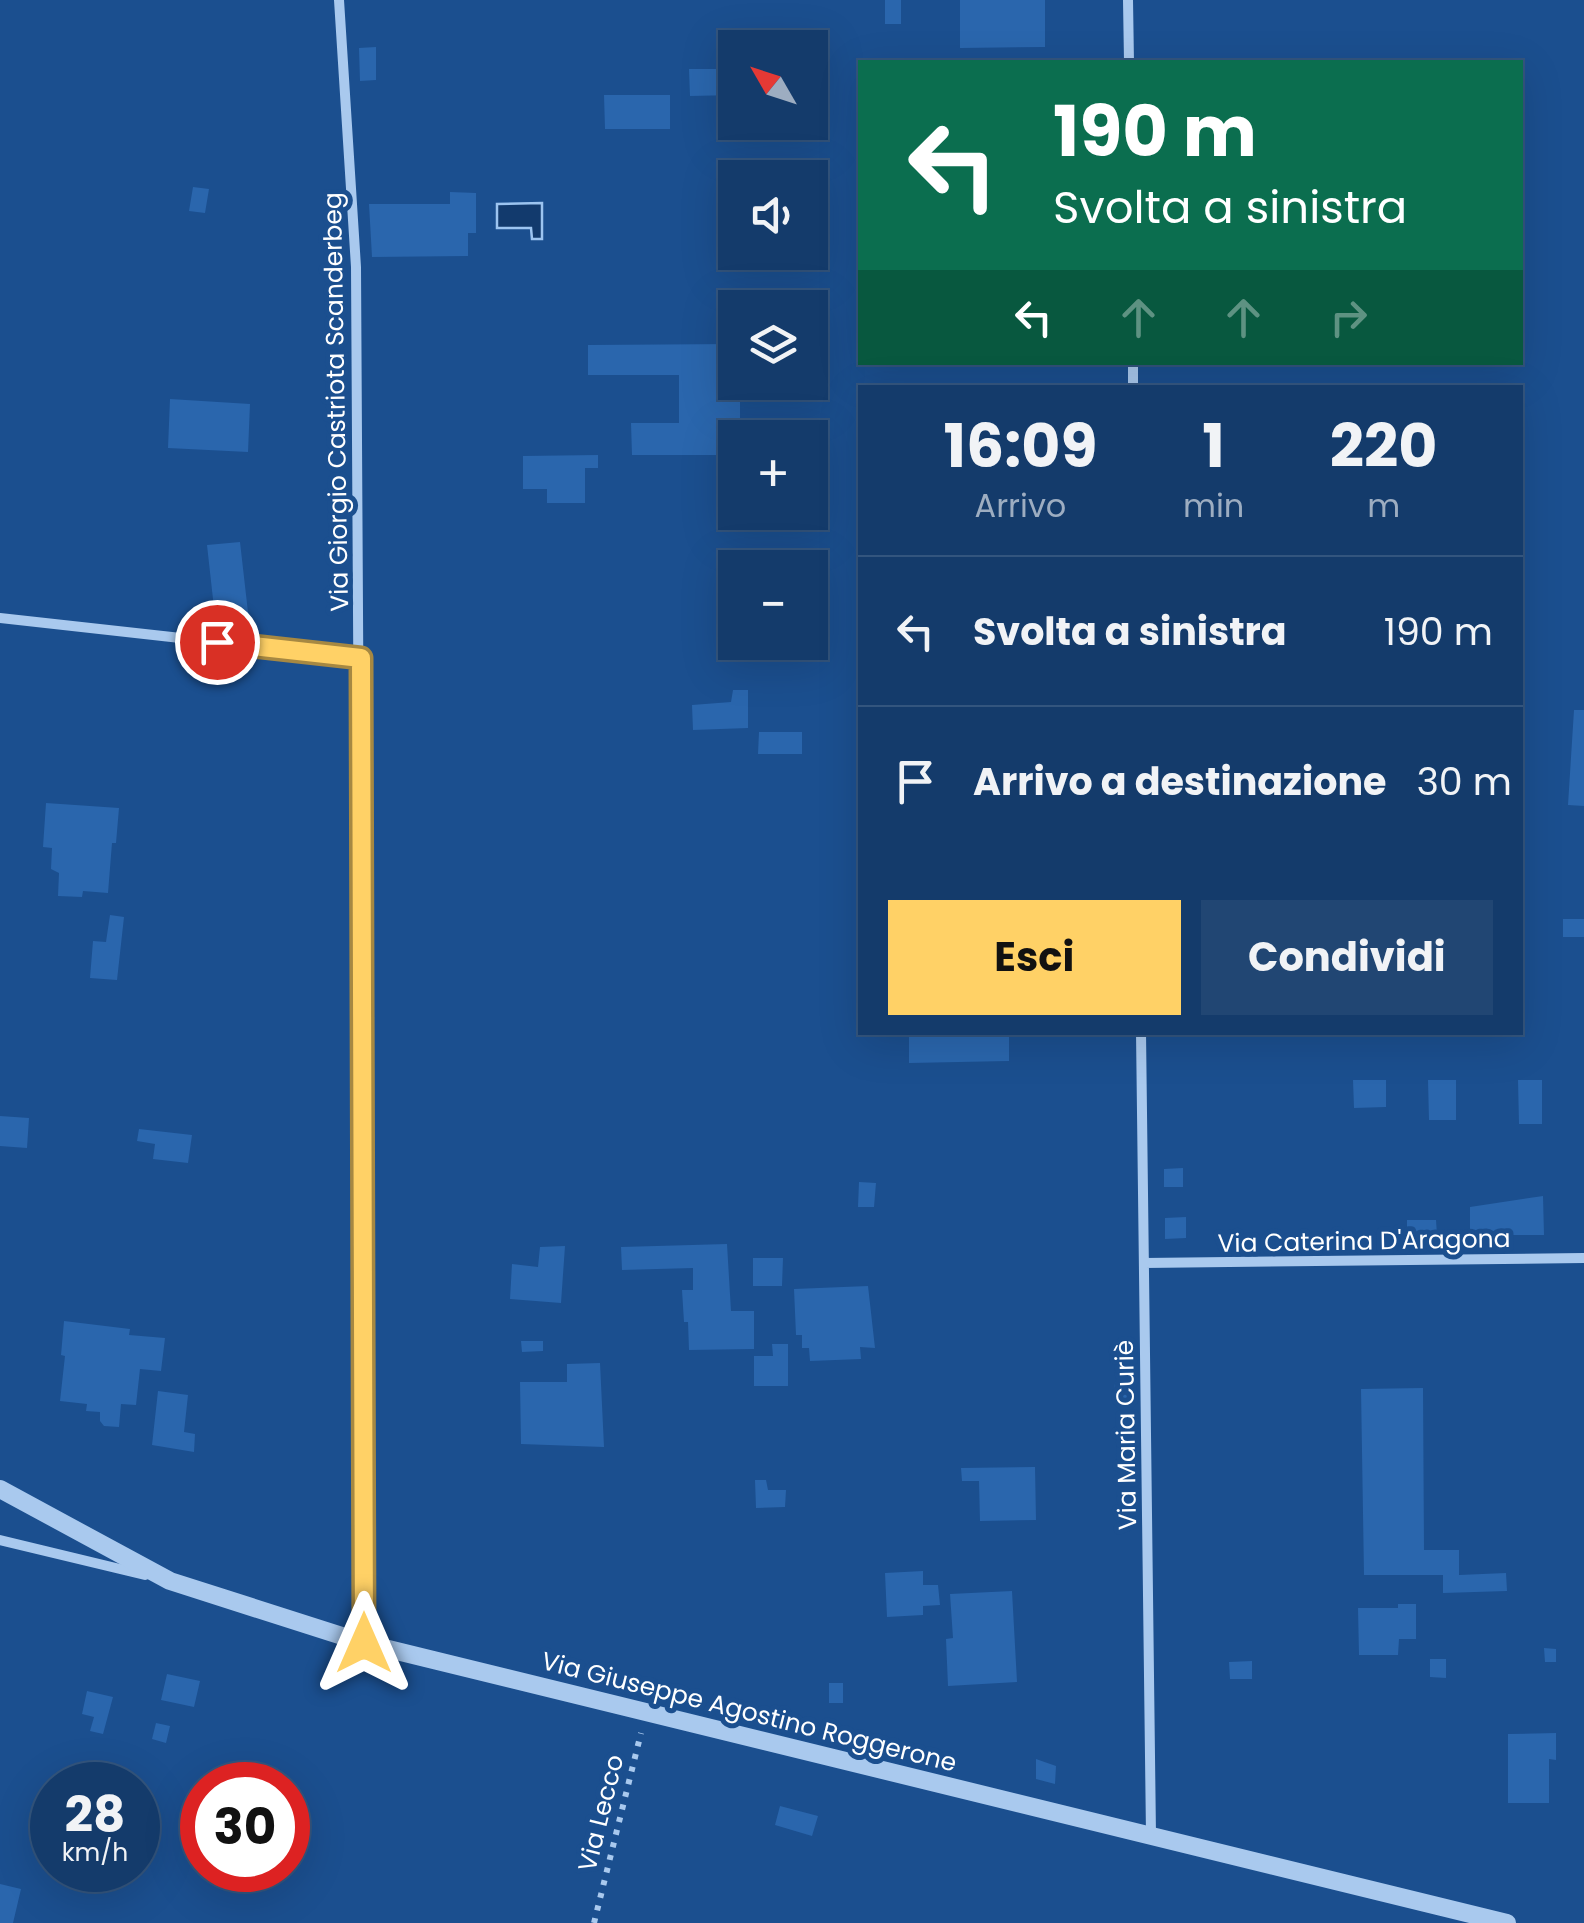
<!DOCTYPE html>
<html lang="it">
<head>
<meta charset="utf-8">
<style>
	:root { --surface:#143b6b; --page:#214673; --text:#f1f3f6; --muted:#9dadc1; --line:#33557e; --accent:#ffd166 }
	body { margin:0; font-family:Poppins,sans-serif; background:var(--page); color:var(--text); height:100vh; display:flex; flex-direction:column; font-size:38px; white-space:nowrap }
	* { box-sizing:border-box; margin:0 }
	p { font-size:32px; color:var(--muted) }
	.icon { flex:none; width:55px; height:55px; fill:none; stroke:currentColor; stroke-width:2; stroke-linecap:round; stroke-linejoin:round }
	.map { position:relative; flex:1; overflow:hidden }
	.panel { position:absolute; left:858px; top:385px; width:665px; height:650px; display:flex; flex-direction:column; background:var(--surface); border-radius:0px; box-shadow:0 10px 40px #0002,0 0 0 2px var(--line) }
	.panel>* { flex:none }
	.hud { position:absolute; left:858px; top:60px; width:665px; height:305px; border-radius:0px; box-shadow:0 10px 40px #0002,0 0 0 2px var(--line); background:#0b6e4f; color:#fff; overflow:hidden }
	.needle { width:65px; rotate:309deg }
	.buttons { position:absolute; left:718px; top:30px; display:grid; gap:20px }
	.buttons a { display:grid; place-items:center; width:110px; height:110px; border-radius:0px; background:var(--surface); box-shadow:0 10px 40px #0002,0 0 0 2px var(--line); font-size:50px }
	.speed { position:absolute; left:30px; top:1762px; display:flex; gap:20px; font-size:50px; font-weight:700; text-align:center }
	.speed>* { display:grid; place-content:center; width:130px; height:130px; border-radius:50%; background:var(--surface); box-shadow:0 10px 40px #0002,0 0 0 2px var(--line); line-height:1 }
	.speed small { font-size:25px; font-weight:400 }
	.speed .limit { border:15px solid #d22; background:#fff; color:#111 }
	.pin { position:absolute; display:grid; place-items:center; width:85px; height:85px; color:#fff; margin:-42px; border:5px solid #fff; border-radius:50%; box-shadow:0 2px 10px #0007 }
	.me { position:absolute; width:110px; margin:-55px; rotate:0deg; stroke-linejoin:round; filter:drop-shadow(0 0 8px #0008) }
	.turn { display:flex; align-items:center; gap:35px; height:210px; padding:0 30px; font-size:45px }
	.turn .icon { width:130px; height:130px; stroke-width:2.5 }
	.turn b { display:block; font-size:70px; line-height:85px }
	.lanes { display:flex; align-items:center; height:95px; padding:0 30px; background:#0003; justify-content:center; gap:50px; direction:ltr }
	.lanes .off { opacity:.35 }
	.eta { display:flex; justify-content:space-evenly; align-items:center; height:170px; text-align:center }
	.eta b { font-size:60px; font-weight:700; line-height:70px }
	.primary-button { display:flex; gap:20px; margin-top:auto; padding:20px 30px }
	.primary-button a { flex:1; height:115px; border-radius:0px; background:var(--accent); color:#111; font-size:40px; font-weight:700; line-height:115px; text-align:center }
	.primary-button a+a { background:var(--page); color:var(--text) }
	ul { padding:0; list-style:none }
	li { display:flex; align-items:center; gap:30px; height:150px; padding:0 30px; border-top:2px solid var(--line) }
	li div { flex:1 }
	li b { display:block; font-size:38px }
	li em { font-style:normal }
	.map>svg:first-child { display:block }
	.water { fill:#123a6d; stroke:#9cc4f0; stroke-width:2.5 }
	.building { fill:#2a66ad }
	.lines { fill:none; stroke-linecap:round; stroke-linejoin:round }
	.path { stroke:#a9c9ee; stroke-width:6; stroke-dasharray:5 8; stroke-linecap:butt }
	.minor { stroke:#a9c9ee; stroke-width:10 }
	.tertiary { stroke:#a9c9ee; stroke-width:18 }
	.route-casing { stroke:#a68842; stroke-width:25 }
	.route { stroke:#ffd166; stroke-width:18 }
	.labels { text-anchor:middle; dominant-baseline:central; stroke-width:10; stroke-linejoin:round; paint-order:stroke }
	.street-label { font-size:25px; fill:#fff; stroke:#1b4f8f }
</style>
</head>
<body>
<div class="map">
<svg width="1584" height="1923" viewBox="0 0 1584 1923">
	<rect width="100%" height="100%" fill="#1b4f8f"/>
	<path class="water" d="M 542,203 L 542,239 L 532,239 L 531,228 L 497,228 L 497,204 Z"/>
	<path class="building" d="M 885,0 L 901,0 L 901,24 L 885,24 Z
		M 960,0 L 1045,0 L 1045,47 L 960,48 Z
		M 376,47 L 376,80 L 360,81 L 359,48 Z
		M 725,54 L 735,54 L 735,95 L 690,96 L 689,69 L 725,69 Z
		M 604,95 L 670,95 L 670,129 L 605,129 Z
		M 193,187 L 209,189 L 205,213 L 189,211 Z
		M 450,192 L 476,193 L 476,233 L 468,233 L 468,256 L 372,257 L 369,204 L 450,204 Z
		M 735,344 L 735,382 L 740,382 L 740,438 L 735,438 L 735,455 L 632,455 L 631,423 L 679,423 L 679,375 L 588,375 L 588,345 Z
		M 170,399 L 250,404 L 248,452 L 168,448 Z
		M 598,455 L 598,468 L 585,468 L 585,503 L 547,503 L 547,489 L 523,489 L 523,456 Z
		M 240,542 L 249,621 L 215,617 L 207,545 Z
		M 735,567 L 735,601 L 721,602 L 720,568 Z
		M 733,690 L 748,690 L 748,728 L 693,730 L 692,705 L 731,702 Z
		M 1574,710 L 1584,710 L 1584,806 L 1568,805 Z
		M 759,732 L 802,732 L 802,754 L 758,754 Z
		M 46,803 L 119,808 L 116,843 L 112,843 L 108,893 L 83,891 L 82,897 L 58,896 L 59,873 L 51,869 L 52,848 L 43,847 Z
		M 110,915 L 124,917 L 117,980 L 90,978 L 93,941 L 106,942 Z
		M 1563,919 L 1584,919 L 1584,937 L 1563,937 Z
		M 909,1032 L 1009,1032 L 1009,1061 L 909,1063 Z
		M 1353,1080 L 1386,1080 L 1386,1107 L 1354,1108 Z
		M 1428,1080 L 1456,1080 L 1456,1120 L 1429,1120 Z
		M 1518,1080 L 1542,1080 L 1542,1124 L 1519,1124 Z
		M 0,1116 L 29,1118 L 27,1148 L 0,1146 Z
		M 139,1129 L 192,1135 L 188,1163 L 153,1159 L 155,1144 L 137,1141 Z
		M 1183,1168 L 1183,1187 L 1164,1187 L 1164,1169 Z
		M 859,1182 L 876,1183 L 874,1207 L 858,1207 Z
		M 1543,1196 L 1544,1235 L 1470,1235 L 1470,1207 Z
		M 1186,1217 L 1186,1238 L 1165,1239 L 1165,1218 Z
		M 1407,1220 L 1436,1220 L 1437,1235 L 1407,1236 Z
		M 727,1244 L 731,1311 L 754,1311 L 754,1349 L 689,1350 L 688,1322 L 684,1322 L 682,1290 L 693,1290 L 693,1268 L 622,1270 L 621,1247 Z
		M 565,1246 L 561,1303 L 510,1299 L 512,1264 L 538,1267 L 540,1247 Z
		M 753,1258 L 783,1258 L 782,1286 L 753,1286 Z
		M 868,1286 L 875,1348 L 860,1347 L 861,1359 L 810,1361 L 809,1348 L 802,1348 L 802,1335 L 796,1335 L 794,1289 Z
		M 64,1321 L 130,1329 L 129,1335 L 165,1338 L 161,1371 L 140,1369 L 136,1405 L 121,1404 L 119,1427 L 104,1426 L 100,1421 L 100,1412 L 86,1411 L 87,1404 L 60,1401 L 65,1356 L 61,1355 Z
		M 521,1341 L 543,1341 L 543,1351 L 522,1352 Z
		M 772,1344 L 788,1344 L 788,1386 L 754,1386 L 754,1356 L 773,1356 Z
		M 600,1363 L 604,1447 L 521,1444 L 520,1382 L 567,1382 L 567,1364 Z
		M 1115,1382 L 1126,1382 L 1127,1401 L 1114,1401 Z
		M 1423,1388 L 1424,1550 L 1459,1550 L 1459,1575 L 1506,1573 L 1507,1591 L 1443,1593 L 1443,1575 L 1364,1575 L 1361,1389 Z
		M 158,1391 L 188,1395 L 184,1432 L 195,1434 L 194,1452 L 152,1445 Z
		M 1035,1467 L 1036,1520 L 980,1521 L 979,1481 L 962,1481 L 961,1468 Z
		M 755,1480 L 766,1480 L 768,1490 L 786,1490 L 785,1507 L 756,1508 Z
		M 923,1571 L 923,1585 L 938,1585 L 940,1605 L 923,1606 L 923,1615 L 887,1617 L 885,1573 Z
		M 1012,1591 L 1017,1682 L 948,1686 L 946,1639 L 953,1638 L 950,1594 Z
		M 1398,1604 L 1416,1604 L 1416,1639 L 1399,1639 L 1398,1655 L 1359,1655 L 1358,1608 L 1398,1608 Z
		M 1544,1648 L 1556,1649 L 1556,1662 L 1545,1662 Z
		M 1430,1659 L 1446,1659 L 1446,1678 L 1430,1677 Z
		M 1252,1661 L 1252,1679 L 1230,1679 L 1229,1662 Z
		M 167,1674 L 200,1681 L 194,1707 L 161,1700 Z
		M 829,1683 L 843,1683 L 843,1703 L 829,1703 Z
		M 87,1691 L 113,1697 L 103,1734 L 90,1731 L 94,1717 L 82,1714 Z
		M 156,1723 L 170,1726 L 166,1743 L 152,1739 Z
		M 1556,1733 L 1556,1760 L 1549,1759 L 1549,1803 L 1508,1803 L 1508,1734 Z
		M 1036,1759 L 1056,1766 L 1055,1784 L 1036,1779 Z
		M 780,1806 L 818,1816 L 812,1836 L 775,1825 Z
		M 0,1884 L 21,1889 L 13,1923 L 0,1923 Z"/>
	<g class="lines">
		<path class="path" d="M 594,1923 L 641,1733"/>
		<path class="minor" d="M 339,0 L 356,267 L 364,1643
			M 1128,0 L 1129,62
			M 1133,362 L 1133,388
			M 0,618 L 361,658
			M 1141,1032 L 1151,1836
			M 1144,1263 L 1584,1258
			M 0,1540 L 145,1575"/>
		<path class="tertiary" d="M 0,1489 L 170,1581 L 364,1643 L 1507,1923"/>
	</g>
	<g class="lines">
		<g class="route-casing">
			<path id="route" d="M 217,642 L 361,658 L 364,1643"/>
		</g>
		<use href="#route" class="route"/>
	</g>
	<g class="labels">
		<g class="street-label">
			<text transform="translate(336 402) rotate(-91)">Via Giorgio Castriota Scanderbeg</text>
			<text transform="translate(1364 1241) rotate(-1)">Via Caterina D'Aragona</text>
			<text transform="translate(1126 1435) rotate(-91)">Via Maria Curiè</text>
			<text transform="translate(749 1712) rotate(14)">Via Giuseppe Agostino Roggerone</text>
			<text transform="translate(601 1813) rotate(-76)">Via Lecco</text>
		</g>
	</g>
</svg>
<div class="buttons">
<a><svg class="needle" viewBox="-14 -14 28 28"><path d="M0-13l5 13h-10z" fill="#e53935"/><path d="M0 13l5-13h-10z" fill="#9dadc1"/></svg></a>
<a><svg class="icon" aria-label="sound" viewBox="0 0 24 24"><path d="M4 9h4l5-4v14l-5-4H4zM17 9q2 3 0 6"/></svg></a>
<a><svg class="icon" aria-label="layers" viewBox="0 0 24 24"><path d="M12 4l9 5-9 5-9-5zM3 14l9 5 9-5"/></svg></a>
<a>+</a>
<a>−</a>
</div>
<div class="speed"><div>28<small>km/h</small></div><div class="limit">30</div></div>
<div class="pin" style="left:217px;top:642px;background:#d93025"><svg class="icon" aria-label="arrive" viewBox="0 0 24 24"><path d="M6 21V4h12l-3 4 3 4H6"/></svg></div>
<svg class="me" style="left:364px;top:1643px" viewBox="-20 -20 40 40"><path d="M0-17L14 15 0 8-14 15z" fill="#ffd166" stroke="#fff" stroke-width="4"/></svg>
<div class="hud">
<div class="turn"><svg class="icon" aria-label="left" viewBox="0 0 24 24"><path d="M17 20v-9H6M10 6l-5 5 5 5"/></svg><div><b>190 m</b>Svolta a sinistra</div></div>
<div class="lanes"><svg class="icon" aria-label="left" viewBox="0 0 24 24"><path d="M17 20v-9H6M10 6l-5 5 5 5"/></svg><svg class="icon off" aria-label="ahead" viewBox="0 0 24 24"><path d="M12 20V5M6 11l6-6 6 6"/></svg><svg class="icon off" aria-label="ahead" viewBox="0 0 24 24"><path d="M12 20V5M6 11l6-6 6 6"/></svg><svg class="icon off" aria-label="right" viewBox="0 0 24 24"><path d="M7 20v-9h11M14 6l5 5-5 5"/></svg></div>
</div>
<section class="panel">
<div class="eta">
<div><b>16:09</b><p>Arrivo</p></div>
<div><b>1</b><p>min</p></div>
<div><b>220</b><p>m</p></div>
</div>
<ul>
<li><svg class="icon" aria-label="left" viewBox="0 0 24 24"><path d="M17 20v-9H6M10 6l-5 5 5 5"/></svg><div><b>Svolta a sinistra</b></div><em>190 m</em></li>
<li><svg class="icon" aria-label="arrive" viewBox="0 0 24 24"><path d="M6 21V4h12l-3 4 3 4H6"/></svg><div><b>Arrivo a destinazione</b></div><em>30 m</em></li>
</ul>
<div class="primary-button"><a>Esci</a><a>Condividi</a></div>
</section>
</div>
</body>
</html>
